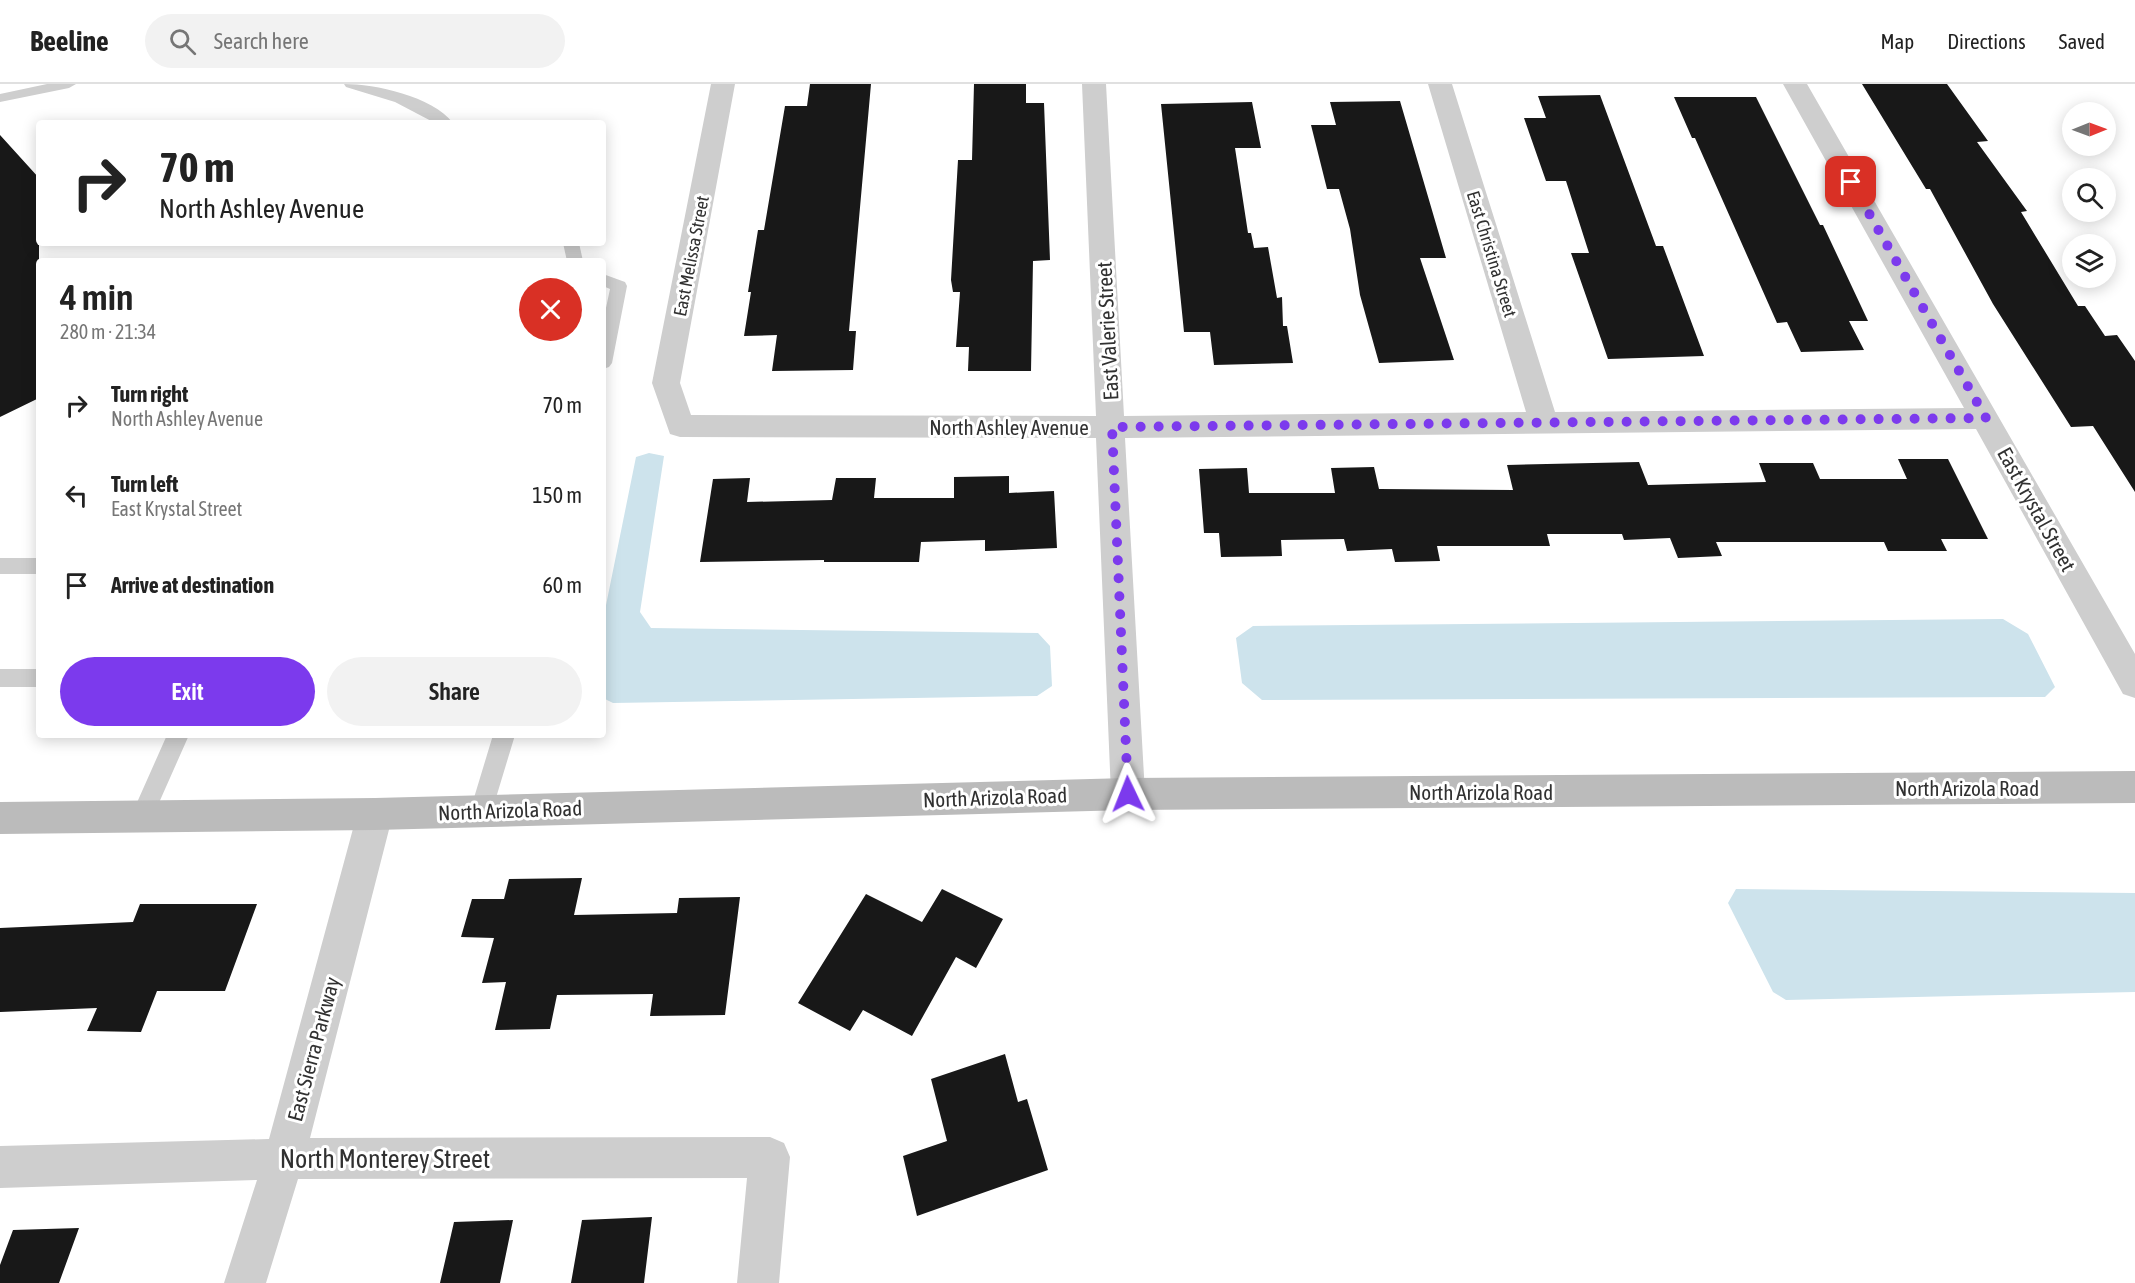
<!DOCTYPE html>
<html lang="en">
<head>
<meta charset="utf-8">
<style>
	:root { --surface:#fff; --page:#f2f2f2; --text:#222; --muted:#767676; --line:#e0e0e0; --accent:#7c3aed }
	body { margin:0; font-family:"Asap Condensed",sans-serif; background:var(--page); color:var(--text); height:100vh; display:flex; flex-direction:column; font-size:22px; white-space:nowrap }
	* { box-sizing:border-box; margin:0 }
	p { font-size:20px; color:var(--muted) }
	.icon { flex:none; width:33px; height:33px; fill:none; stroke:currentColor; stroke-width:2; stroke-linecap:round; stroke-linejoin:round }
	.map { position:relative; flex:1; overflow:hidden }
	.drawer { position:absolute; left:36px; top:174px; width:570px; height:480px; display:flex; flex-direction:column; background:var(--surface); border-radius:6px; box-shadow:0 3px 15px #0003 }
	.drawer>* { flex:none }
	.guide { position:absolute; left:36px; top:36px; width:570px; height:126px; border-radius:6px; box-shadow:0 3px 15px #0003; background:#fff; color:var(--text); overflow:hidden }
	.needle { width:39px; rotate:89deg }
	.fabs { position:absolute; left:2062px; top:18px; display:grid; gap:12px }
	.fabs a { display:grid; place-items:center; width:54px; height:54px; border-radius:50%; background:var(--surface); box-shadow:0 3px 15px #0003; font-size:30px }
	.pin { position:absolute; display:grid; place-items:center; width:51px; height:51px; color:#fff; margin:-26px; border-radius:12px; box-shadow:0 3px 9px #0006 }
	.me { position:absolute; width:66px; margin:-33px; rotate:358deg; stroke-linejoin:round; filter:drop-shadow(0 0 4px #0008) }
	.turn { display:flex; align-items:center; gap:21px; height:126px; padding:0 24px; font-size:27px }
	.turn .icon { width:78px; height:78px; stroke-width:2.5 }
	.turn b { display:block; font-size:42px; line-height:51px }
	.round { display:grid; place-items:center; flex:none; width:63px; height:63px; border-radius:32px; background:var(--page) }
	.summary { display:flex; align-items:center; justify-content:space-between; height:102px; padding:0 24px }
	h1 { font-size:36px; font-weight:600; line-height:45px }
	.cta { display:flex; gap:12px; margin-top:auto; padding:12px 24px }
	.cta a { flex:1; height:69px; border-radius:36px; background:var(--accent); color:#fff; font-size:24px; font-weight:600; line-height:69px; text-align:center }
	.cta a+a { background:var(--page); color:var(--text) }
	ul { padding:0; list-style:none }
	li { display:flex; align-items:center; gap:18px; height:90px; padding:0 24px }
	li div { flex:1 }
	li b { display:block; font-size:22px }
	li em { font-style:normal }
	header { display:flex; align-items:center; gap:36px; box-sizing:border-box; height:84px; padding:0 30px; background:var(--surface); border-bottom:2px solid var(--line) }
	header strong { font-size:28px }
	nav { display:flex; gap:33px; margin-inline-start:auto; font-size:21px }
	.search { width:420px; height:54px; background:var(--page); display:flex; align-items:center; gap:15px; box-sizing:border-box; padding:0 21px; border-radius:33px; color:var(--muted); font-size:22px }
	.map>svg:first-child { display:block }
	.water { fill:#cde3ec }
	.building { fill:#181818 }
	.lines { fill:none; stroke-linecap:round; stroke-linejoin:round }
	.lane { fill:#cecece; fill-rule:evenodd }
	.street { fill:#cecece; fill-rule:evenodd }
	.secondary { fill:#bbb; fill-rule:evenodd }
	.route { stroke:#7c3aed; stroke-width:10; stroke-dasharray:0 18 }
	.labels { text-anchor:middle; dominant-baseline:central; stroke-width:6; stroke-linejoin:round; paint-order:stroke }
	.far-street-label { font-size:18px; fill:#313131; stroke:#fff }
	.street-label { font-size:21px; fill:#313131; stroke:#fff }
	.near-street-label { font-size:26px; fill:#313131; stroke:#fff }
</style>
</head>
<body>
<header>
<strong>Beeline</strong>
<div class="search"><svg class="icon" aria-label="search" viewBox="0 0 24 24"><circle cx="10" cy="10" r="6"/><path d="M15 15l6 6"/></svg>Search here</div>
<nav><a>Map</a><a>Directions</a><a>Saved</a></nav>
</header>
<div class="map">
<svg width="2135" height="1199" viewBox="0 0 2135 1199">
	<rect width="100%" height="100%" fill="#fff"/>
	<path class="water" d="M 649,369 L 664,372 L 640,528 L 651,544 L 1038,549 L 1050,562 L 1052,602 L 1037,612 L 613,619 L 603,614 L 603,536 L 636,373 Z
		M 2003,535 L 2028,550 L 2055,603 L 2045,613 L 1262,616 L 1242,599 L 1236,554 L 1253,542 Z
		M 1736,805 L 2135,809 L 2135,908 L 1786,916 L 1773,908 L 1728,819 Z"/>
	<path class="building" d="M 810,0 L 871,0 L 849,247 L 856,247 L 853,286 L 772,287 L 777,251 L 744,252 L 751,208 L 748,208 L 758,146 L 764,146 L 785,22 L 807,22 Z
		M 974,0 L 1026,0 L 1026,19 L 1044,19 L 1050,176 L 1033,177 L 1031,287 L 968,287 L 969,263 L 956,263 L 960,208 L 953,208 L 951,196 L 958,76 L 972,76 Z
		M 1862,0 L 1947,0 L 1988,57 L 1977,58 L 2027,127 L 2021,128 L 2078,222 L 2085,222 L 2105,252 L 2117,251 L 2135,277 L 2135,408 L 2093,342 L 2071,343 L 1993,220 L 1930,105 L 1926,105 Z
		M 1600,11 L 1656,162 L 1663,162 L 1704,272 L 1608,275 L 1571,169 L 1589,169 L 1566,97 L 1546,97 L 1524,34 L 1546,34 L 1538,12 Z
		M 1674,13 L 1756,13 L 1820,141 L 1823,141 L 1868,237 L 1849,237 L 1864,266 L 1801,268 L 1787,238 L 1777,239 L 1695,54 L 1692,54 Z
		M 1400,17 L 1446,174 L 1420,174 L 1454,276 L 1379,279 L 1360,211 L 1350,145 L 1339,105 L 1327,105 L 1311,41 L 1336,41 L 1330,18 Z
		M 1252,18 L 1261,64 L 1235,64 L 1248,149 L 1251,149 L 1254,164 L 1268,163 L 1277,214 L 1282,213 L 1283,242 L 1287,242 L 1293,279 L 1214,281 L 1210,248 L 1184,248 L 1161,20 Z
		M 0,51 L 39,94 L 39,314 L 0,333 Z
		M 1898,375 L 1948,375 L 1988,455 L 1941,455 L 1947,467 L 1888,467 L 1884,458 L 1716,458 L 1722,472 L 1678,474 L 1670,454 L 1624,456 L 1622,450 L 1547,450 L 1550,462 L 1437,462 L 1440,477 L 1395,478 L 1392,465 L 1347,467 L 1344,455 L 1281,456 L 1282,472 L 1221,473 L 1219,449 L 1204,449 L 1199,385 L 1247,384 L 1249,409 L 1335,409 L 1331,384 L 1374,383 L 1379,405 L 1513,406 L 1507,381 L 1639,378 L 1648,401 L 1766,398 L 1759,379 L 1813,379 L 1820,395 L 1907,395 Z
		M 1009,392 L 1009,409 L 1054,407 L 1057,464 L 985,467 L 985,456 L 921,458 L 919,478 L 824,478 L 824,476 L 700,478 L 713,395 L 750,394 L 747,418 L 832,416 L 836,394 L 876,394 L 874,414 L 954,414 L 954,393 Z
		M 582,794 L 574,831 L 677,829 L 679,814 L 740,813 L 725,931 L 650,932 L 653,910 L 557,911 L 550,945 L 495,946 L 506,898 L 482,899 L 494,854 L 461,853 L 472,815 L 504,815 L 509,795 Z
		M 942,805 L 1003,835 L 976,884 L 956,873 L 912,952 L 863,926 L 850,947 L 798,919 L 866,810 L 922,838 Z
		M 140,820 L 257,820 L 225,907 L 157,907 L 141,948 L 87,947 L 97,924 L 0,928 L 0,844 L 133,838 Z
		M 1005,970 L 1018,1018 L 1027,1015 L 1048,1086 L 917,1132 L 903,1072 L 947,1057 L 931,995 Z
		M 652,1133 L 644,1199 L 571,1199 L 582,1136 Z
		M 513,1136 L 500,1199 L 440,1199 L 454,1138 Z
		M 79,1144 L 59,1199 L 0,1199 L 0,1181 L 13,1146 Z"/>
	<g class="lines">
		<path class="lane" d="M 47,0 L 76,0 L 69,4 L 0,18 L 0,10 Z
			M 344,0 C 375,0 432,12 453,39 L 435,39 L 395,18 L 346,3 Z
			M 563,159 L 579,159 L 583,177 L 567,177 Z
			M 603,190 L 625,198 L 627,202 L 612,279 L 609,283 L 603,285 L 603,238 L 610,205 L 603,202 Z
			M 0,474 L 39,474 L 39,490 L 0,490 Z
			M 0,585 L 39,585 L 39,603 L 0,603 Z
			M 167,651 L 189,651 L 150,739 L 142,742 L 134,739 L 131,732 Z
			M 493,651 L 515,651 L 492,727 L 489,734 L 481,737 L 473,734 L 470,727 Z"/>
		<path class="street" d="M 711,0 L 735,0 L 680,299 L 691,331 L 1096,332 L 1082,0 L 1106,0 L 1124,332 L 1526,328 L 1428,0 L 1452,0 L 1555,328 L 1964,324 L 1783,0 L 1807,0 L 2135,570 L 2135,614 L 2123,610 L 1976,345 L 1125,354 L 1145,710 L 1140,721 L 1128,726 L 1116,721 L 1111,710 L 1096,354 L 680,353 L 670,350 L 652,299 Z
			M 375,714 L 387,719 L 393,730 L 310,1054 L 770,1053 L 784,1059 L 790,1073 L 779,1199 L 737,1199 L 747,1094 L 298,1095 L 266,1199 L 224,1199 L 257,1096 L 0,1104 L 0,1062 L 269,1055 L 357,730 L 363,719 Z"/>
		<path class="secondary" d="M 2135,687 L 2135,719 L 1128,726 L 375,746 L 0,750 L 0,718 L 375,714 L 1128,694 Z"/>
	</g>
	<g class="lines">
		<path class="route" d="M 1128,710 L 1112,343 L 1986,334 L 1851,98"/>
	</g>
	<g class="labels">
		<g class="far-street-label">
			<text transform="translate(1492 170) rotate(73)">East Christina Street</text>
			<text transform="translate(691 172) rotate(-79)">East Melissa Street</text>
		</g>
		<g class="street-label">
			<text transform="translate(1107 247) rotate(-93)">East Valerie Street</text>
			<text x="1009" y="343">North Ashley Avenue</text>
			<text transform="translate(2037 425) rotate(61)">East Krystal Street</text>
			<text x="1967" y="704">North Arizola Road</text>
			<text x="1481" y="708">North Arizola Road</text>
			<text transform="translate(995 713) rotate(-2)">North Arizola Road</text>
			<text transform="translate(510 726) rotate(-2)">North Arizola Road</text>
			<text transform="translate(313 965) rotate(-75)">East Sierra Parkway</text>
		</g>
		<g class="near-street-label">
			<text x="385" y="1075">North Monterey Street</text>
		</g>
	</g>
</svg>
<div class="fabs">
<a><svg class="needle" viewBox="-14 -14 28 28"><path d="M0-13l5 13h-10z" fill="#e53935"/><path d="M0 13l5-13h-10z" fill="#767676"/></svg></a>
<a><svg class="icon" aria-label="search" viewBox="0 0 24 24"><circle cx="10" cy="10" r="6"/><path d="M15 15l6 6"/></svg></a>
<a><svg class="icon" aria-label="layers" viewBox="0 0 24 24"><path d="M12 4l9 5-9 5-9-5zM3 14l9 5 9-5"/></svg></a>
</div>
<div class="pin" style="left:1851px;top:98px;background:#d93025"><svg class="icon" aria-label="arrive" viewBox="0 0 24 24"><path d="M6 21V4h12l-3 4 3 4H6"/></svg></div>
<svg class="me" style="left:1128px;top:710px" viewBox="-20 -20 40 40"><path d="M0-17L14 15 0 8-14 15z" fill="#7c3aed" stroke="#fff" stroke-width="4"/></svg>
<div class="guide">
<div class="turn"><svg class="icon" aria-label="right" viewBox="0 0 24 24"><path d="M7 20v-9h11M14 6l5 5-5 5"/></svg><div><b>70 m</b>North Ashley Avenue</div></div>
</div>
<section class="drawer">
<div class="summary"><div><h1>4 min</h1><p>280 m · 21:34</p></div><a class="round" style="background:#d93025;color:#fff"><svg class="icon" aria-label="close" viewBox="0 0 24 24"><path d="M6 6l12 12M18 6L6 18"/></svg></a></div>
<ul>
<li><svg class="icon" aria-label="right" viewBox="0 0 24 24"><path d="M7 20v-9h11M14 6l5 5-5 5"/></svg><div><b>Turn right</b><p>North Ashley Avenue</p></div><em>70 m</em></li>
<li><svg class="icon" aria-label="left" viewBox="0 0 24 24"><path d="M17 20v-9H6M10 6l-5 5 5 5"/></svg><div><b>Turn left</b><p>East Krystal Street</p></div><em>150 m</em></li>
<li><svg class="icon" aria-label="arrive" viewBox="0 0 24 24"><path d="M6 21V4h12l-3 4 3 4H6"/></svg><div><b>Arrive at destination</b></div><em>60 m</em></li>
</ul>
<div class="cta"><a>Exit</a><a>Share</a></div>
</section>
</div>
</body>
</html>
